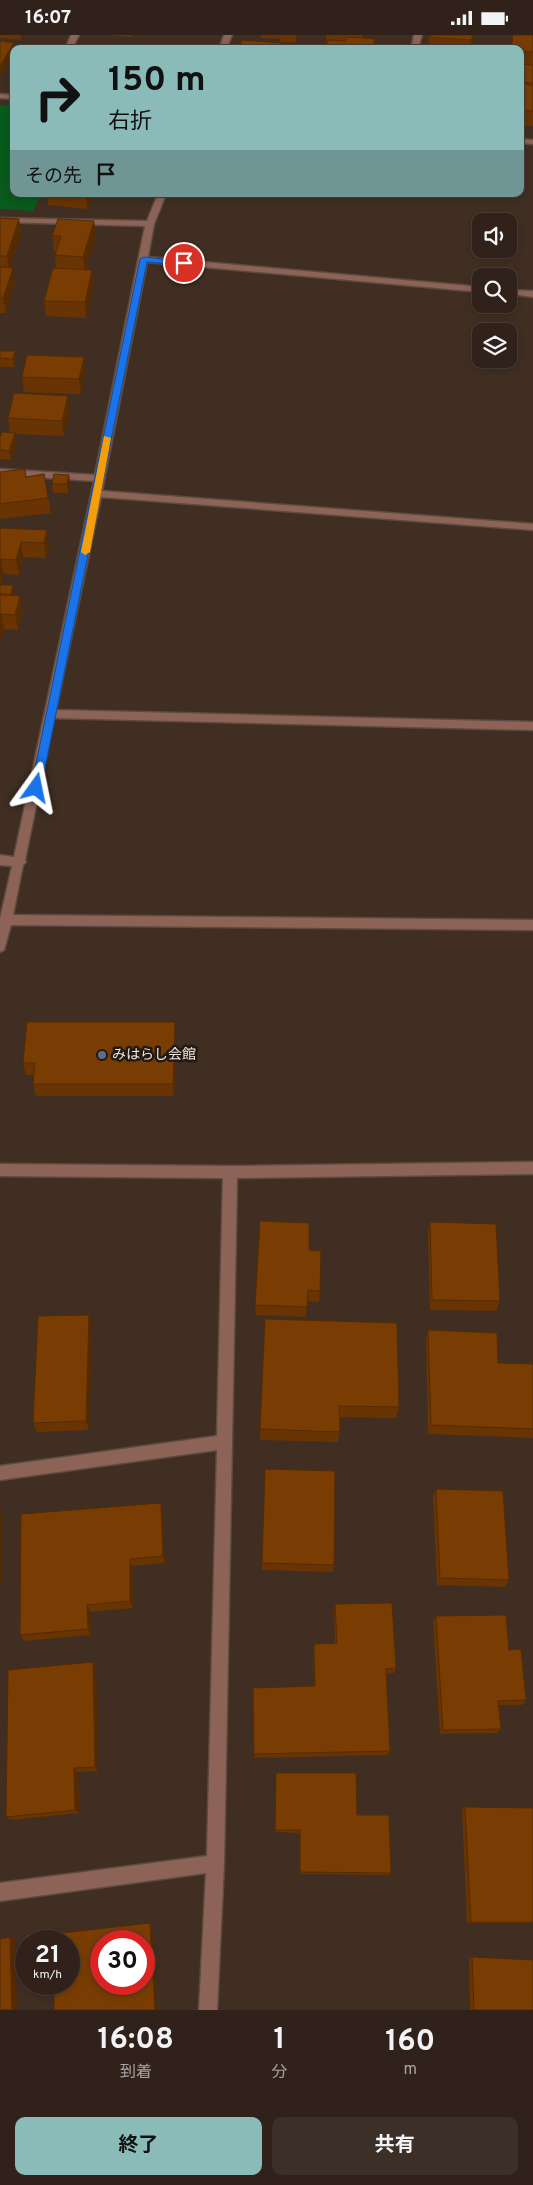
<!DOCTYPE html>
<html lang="ja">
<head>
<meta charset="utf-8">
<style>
	:root { --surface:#30221a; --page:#3c2f27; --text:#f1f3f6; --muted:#a8a4a2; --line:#4b3f39; --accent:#8bbbb9 }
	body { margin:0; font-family:Overpass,"Noto Sans JP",sans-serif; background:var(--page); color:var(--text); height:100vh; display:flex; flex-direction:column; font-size:19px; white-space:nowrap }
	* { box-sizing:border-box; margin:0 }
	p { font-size:16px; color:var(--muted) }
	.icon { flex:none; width:28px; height:28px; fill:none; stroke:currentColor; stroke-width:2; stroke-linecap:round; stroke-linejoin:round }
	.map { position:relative; height:1975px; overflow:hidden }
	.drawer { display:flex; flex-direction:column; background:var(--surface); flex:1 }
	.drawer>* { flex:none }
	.top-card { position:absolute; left:10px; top:10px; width:514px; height:152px; border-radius:10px; box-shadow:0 2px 8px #0003,0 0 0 1px var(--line); background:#8bbbb9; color:#111; overflow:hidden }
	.fabs { position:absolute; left:472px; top:178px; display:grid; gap:10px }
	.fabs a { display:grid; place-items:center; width:45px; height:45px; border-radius:10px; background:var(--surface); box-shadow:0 2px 8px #0003,0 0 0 1px var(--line); font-size:25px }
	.speed { position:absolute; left:15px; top:1895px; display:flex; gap:10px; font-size:25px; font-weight:700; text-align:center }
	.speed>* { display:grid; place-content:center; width:65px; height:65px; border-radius:50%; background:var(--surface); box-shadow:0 2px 8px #0003,0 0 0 1px var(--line); line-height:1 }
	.speed small { font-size:12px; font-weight:400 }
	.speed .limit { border:8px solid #d22; background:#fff; color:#111 }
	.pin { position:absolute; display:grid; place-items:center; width:42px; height:42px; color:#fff; margin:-21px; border:2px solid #fff; border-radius:50%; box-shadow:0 1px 5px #0007 }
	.me { position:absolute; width:55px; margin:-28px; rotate:12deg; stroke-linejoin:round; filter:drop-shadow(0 0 4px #0008) }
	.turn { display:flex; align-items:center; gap:18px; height:105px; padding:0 15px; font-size:22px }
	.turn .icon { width:65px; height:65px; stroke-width:2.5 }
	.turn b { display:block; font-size:35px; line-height:42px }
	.then { display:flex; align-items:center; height:48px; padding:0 15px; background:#0003; gap:10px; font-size:19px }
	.eta { display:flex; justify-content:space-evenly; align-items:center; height:85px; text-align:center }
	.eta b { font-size:30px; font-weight:700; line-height:35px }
	.button { display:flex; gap:10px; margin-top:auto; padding:10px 15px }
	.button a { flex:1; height:58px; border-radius:10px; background:var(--accent); color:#111; font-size:20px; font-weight:700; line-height:58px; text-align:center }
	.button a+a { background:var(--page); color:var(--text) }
	.status { display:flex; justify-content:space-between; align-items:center; height:35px; padding:0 25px; background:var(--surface); direction:ltr }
	.status svg { height:14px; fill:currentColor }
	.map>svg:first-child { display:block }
	.green { fill:#095a1d }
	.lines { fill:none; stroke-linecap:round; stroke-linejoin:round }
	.minor-casing { stroke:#5c4b40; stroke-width:3 }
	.minor { fill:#8d6357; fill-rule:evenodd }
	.wall { fill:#683403 }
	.shaded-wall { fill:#552b02 }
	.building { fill:#793d03; stroke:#552b02; fill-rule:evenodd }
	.route { fill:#1a73e8; stroke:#114b97 }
	.slow { fill:#f59e0b }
	.service-dot { fill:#5c6f8a; stroke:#211913; stroke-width:2 }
	.labels { text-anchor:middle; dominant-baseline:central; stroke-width:5; stroke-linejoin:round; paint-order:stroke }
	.poi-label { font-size:14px; fill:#f2e6de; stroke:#211913; text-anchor:start }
</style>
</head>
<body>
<div class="status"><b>16:07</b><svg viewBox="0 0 49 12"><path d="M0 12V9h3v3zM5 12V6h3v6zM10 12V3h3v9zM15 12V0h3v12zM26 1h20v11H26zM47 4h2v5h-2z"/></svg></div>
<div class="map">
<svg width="533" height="1975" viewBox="0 0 533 1975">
	<rect width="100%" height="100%" fill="#402e22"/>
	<path class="green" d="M 0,70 L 14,71 L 14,159 L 41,159 L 33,176 L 0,174 Z"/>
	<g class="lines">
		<g class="minor-casing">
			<path id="minor" d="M 71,0 L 79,0 L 72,14 L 65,14 Z
				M 224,0 L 232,0 L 226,14 L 219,14 Z
				M 414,0 L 422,0 L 418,14 L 411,14 Z
				M 0,59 L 14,60 L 14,64 L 0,63 Z
				M 520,104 L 533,105 L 533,109 L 520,108 Z
				M 158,159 L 166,159 L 154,189 L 148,222 L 481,252 L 481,257 L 147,227 L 102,456 L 533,489 L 533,495 L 101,462 L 56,675 L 533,687 L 533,695 L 54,683 L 25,825 L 26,827 L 23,830 L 13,880 L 533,885 L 533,895 L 11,890 L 4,915 L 0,917 L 0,884 L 12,831 L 0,830 L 0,820 L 14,822 L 94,446 L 0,440 L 0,434 L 95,440 L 145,191 L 0,187 L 0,183 L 147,186 Z
				M 509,255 L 533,256 L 533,262 L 509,259 Z
				M 533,1127 L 533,1139 L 237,1143 L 224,1828 L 217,1975 L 199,1975 L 206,1838 L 0,1866 L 0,1848 L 207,1821 L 217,1415 L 0,1445 L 0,1431 L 217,1401 L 223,1143 L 0,1141 L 0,1129 L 230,1131 Z"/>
		</g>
		<use href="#minor" class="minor"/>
	</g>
	<path class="wall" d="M 0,0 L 24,0 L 21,5 L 0,3 Z
		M 107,0 L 133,0 L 132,2 Z
		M 261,0 L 297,0 L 295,8 L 280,7 L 280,4 L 261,3 Z
		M 326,0 L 363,0 L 362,3 L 375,4 L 374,14 L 326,14 Z
		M 429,0 L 474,0 L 471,14 L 428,14 Z
		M 533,0 L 533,91 L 520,90 L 520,14 Z
		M 47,159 L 94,159 L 87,174 L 48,170 Z
		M 0,183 L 19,184 L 21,199 L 10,233 L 15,248 L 6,278 L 0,278 Z
		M 94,186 L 96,201 L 86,234 L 92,235 L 94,250 L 86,283 L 46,281 L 44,266 L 56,233 L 55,220 L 56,216 L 54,216 L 52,201 Z
		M 0,316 L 16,325 L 14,332 L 0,332 Z
		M 84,322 L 85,337 L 81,359 L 24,357 L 22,342 Z
		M 70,376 L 64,401 L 15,399 L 17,407 L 11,425 L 0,424 L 0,402 L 10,398 L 8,383 Z
		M 0,437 L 26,442 L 44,439 L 51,478 L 0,484 Z
		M 69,440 L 70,449 L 68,458 L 53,458 L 52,449 Z
		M 0,493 L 47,495 L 49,511 L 46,523 L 23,522 L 19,540 L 4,539 L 1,550 L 0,550 Z
		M 0,550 L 13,550 L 14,560 L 23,576 L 18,595 L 4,594 L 0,608 Z
		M 176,1000 L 174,1061 L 36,1061 L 33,1049 L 34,1040 L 26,1040 L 23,1028 Z
		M 430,1187 L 500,1266 L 496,1276 L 430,1275 L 428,1198 Z
		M 309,1215 L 320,1256 L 319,1267 L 307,1266 L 306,1282 L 256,1280 L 255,1270 Z
		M 265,1284 L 399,1372 L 396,1383 L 339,1382 L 340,1397 L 338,1407 L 260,1405 Z
		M 92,1289 L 89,1395 L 37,1397 L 33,1388 Z
		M 428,1295 L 498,1328 L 533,1329 L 533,1403 L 428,1399 L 426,1305 Z
		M 436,1454 L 509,1545 L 505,1552 L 437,1550 L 433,1462 Z
		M 162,1475 L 165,1528 L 132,1531 L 133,1573 L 90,1577 L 91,1600 L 24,1606 L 20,1600 Z
		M 262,1528 L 334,1530 L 333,1537 L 262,1535 Z
		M 335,1569 L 396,1633 L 394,1638 L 386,1639 L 390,1716 L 388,1720 L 254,1723 L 253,1653 L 314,1651 L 313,1614 L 314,1609 L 335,1608 L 334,1575 Z
		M 436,1581 L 509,1615 L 526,1665 L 522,1670 L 499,1670 L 501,1694 L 497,1698 L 440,1699 L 433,1587 Z
		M 96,1633 L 98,1736 L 78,1737 L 79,1778 L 11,1785 L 6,1782 Z
		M 276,1738 L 357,1780 L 391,1838 L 389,1840 L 300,1839 L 300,1798 L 275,1797 Z
		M 465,1772 L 533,1773 L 533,1888 L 467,1888 L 462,1775 Z
		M 469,1922 L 472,1922 L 533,1975 L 470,1975 Z"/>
	<path class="shaded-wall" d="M 20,0 L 24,0 L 21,5 Z
		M 473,0 L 474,0 L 471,14 L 471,5 Z
		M 14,8 L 15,14 L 14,14 L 14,19 L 0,41 L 0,31 Z
		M 86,159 L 94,159 L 87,174 Z
		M 19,184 L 21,199 L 9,236 L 7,221 Z
		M 94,186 L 96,201 L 85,237 L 83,222 Z
		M 13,233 L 15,248 L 6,278 L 3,263 Z
		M 92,235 L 94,250 L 86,283 L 85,267 Z
		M 15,316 L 16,325 L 14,332 L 13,324 Z
		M 84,322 L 85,337 L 81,359 L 79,344 Z
		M 68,361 L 70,376 L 64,401 L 62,386 Z
		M 15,398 L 17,407 L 11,425 L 9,416 Z
		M 69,440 L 70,449 L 68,458 L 67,449 Z
		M 47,495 L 49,511 L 46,523 L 44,508 Z
		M 21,507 L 23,522 L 19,540 L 16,525 Z
		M 1,524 L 4,539 L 1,550 L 0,543 L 0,529 Z
		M 13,550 L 14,559 L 13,568 L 11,559 Z
		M 20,561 L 23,576 L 18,595 L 15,580 Z
		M 1,579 L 4,594 L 0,608 L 0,583 Z
		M 175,987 L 176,1000 L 174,1061 L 173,1049 Z
		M 89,1280 L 92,1289 L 89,1395 L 86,1386 Z
		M 161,1468 L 162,1475 L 165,1528 L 163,1521 Z
		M 0,1473 L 2,1476 L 1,1550 L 0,1549 Z
		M 130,1524 L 132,1531 L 133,1573 L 130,1566 Z
		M 87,1570 L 90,1577 L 91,1600 L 88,1594 Z
		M 93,1627 L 96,1633 L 98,1736 L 95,1732 Z
		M 74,1733 L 78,1737 L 79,1778 L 75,1775 Z
		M 150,1888 L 152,1889 L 157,1975 L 155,1975 Z
		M 10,1902 L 15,1903 L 17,1975 L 12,1975 Z"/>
	<path class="building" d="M 429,0 L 473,0 L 471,5 L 429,2 Z
		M 513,0 L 533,0 L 533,17 L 520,16 L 520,14 L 511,14 Z
		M 347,2 L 375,4 L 372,14 L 326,14 L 328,5 L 345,6 Z
		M 242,5 L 283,8 L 281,14 L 239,14 Z
		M 0,6 L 14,8 L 0,31 Z
		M 520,29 L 533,30 L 533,48 L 520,47 Z
		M 520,49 L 533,50 L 533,76 L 520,75 Z
		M 0,183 L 19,184 L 7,221 L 0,221 Z
		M 58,184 L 94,186 L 83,222 L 55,220 L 61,201 L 52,201 Z
		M 0,232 L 13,233 L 3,263 L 0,263 Z
		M 53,233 L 92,235 L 85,267 L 44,266 Z
		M 0,316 L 15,316 L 13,324 L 0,323 Z
		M 27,320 L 84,322 L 79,344 L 22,342 Z
		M 14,358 L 68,361 L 62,386 L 8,383 Z
		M 2,397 L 15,398 L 9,416 L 0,415 L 0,402 Z
		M 25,434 L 26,442 L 44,439 L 48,463 L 0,469 L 0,437 Z
		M 54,439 L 69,440 L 67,449 L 52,449 Z
		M 0,493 L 47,495 L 44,508 L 21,507 L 16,525 L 1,524 L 0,529 Z
		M 0,550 L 13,550 L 11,559 L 0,559 Z
		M 0,560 L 20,561 L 15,580 L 1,579 L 0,583 Z
		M 27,987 L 175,987 L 173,1049 L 33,1049 L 35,1028 L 23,1028 Z
		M 260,1186 L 309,1188 L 309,1215 L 321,1216 L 320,1256 L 308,1255 L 307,1272 L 255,1270 Z
		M 430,1187 L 496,1189 L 500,1266 L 432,1265 Z
		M 89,1280 L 86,1386 L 33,1388 L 38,1281 Z
		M 265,1284 L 397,1288 L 399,1372 L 339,1371 L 340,1397 L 260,1394 Z
		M 428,1295 L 497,1298 L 498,1328 L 533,1329 L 533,1394 L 431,1390 Z
		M 265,1434 L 335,1436 L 334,1530 L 262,1528 Z
		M 436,1454 L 503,1456 L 509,1545 L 440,1543 Z
		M 161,1468 L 163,1521 L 130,1524 L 130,1566 L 87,1570 L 88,1594 L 20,1600 L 21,1479 Z
		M 392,1568 L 396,1633 L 386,1634 L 390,1716 L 254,1719 L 253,1653 L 315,1651 L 314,1609 L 337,1608 L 335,1569 Z
		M 506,1580 L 509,1615 L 521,1614 L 526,1665 L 498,1666 L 501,1694 L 443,1695 L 436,1581 Z
		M 93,1627 L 95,1732 L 74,1733 L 75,1775 L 6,1782 L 8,1635 Z
		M 276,1738 L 356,1738 L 357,1780 L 389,1780 L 391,1838 L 300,1837 L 300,1795 L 275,1795 Z
		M 465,1772 L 533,1773 L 533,1887 L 471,1887 Z
		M 150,1888 L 155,1975 L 54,1975 L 54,1949 L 69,1949 L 69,1906 L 53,1906 L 53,1899 ZM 101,1906 L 144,1906 L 144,1949 L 101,1949 Z
		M 10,1902 L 12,1975 L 0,1975 L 0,1904 Z
		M 472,1922 L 533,1925 L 533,1975 L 474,1975 Z"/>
	<path class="route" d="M 144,222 L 184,226 L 188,228 L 184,230 L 147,227 L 41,753 L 36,757 L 31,753 L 140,224 Z"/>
	<path class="slow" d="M 104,401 L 111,403 L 90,517 L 85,520 L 81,517 Z"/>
	<circle class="service-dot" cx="102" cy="1020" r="5"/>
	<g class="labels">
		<g class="poi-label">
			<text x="112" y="1020">みはらし会館</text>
		</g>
	</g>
</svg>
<div class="fabs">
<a><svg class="icon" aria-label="sound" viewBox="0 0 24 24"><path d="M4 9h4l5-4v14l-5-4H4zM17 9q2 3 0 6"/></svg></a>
<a><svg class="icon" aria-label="search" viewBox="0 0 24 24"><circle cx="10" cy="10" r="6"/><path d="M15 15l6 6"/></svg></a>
<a><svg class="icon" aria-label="layers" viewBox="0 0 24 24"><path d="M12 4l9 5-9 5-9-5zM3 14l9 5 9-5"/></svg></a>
</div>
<div class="speed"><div>21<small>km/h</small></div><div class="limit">30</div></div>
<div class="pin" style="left:184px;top:228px;background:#d93025"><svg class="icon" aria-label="arrive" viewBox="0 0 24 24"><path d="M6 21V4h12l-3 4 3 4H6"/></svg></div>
<svg class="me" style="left:36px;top:753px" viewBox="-20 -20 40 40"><path d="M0-17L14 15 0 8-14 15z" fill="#1a73e8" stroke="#fff" stroke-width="4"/></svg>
<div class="top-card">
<div class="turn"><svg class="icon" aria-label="right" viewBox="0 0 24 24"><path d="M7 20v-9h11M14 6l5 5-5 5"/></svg><div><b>150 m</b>右折</div></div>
<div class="then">その先<svg class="icon" aria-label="arrive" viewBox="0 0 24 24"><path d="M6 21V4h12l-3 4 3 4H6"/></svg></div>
</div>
</div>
<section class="drawer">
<div class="eta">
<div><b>16:08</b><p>到着</p></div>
<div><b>1</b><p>分</p></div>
<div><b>160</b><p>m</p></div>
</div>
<div class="button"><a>終了</a><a>共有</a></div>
</section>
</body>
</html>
